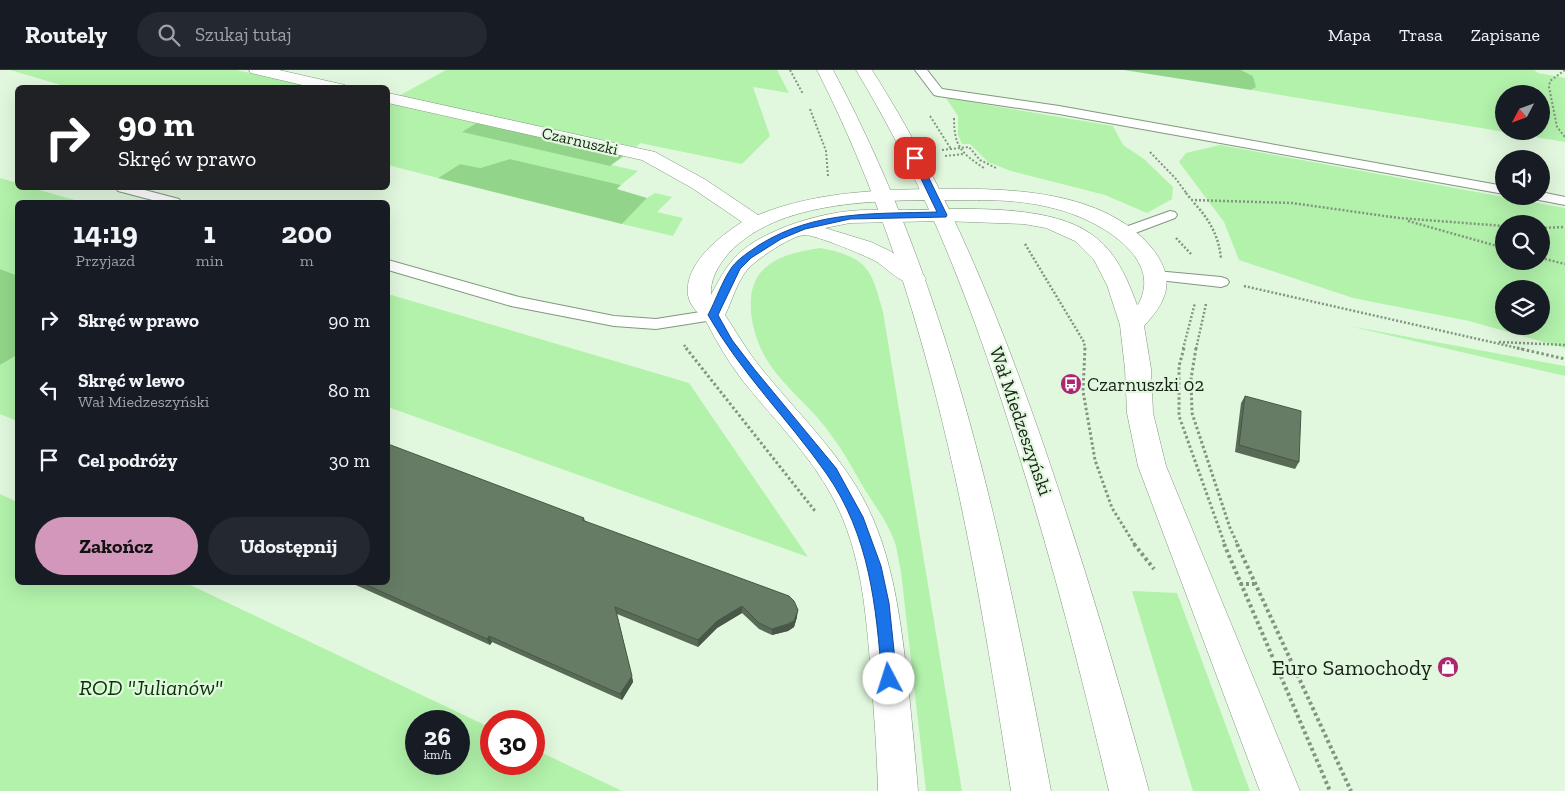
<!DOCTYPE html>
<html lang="pl">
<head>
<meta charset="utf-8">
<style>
	:root { --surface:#171b24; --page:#242831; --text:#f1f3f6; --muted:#9ea1a6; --line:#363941; --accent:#d297ba }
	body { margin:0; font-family:"Zilla Slab",serif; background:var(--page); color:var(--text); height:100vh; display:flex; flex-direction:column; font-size:19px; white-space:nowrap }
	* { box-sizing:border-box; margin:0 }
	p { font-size:16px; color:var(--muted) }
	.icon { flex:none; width:28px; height:28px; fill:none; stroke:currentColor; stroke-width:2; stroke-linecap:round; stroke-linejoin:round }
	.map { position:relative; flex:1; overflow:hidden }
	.panel { position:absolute; left:15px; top:130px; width:375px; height:385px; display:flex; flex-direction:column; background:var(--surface); border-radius:8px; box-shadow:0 5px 20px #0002 }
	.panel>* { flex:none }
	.guide { position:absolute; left:15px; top:15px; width:375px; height:105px; border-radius:8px; box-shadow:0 5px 20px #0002; background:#202124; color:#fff; overflow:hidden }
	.needle { width:32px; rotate:229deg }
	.tools { position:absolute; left:1495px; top:15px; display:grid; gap:10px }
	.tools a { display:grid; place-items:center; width:55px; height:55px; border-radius:50%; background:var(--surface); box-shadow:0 5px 20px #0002; font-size:25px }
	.speed { position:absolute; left:405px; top:640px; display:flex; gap:10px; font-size:25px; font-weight:700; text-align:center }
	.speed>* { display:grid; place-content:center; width:65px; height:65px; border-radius:50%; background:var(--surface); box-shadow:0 5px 20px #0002; line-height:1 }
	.speed small { font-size:12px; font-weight:400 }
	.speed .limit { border:8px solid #d22; background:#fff; color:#111 }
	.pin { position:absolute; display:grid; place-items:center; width:42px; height:42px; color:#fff; margin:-21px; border-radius:10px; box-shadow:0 2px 8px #0006 }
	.me { position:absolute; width:55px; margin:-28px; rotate:355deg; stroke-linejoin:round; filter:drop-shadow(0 0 4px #0008) }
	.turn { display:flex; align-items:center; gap:18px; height:105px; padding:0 20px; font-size:22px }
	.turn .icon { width:65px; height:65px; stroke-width:2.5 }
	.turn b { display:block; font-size:35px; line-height:42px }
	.eta { display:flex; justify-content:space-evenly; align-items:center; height:85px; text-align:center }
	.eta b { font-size:30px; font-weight:700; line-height:35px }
	.primary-button { display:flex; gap:10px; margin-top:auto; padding:10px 20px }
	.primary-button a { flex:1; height:58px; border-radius:30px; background:var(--accent); color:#111; font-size:20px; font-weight:700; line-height:58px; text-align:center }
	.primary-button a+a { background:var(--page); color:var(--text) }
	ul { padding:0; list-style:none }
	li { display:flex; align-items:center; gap:15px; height:70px; padding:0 20px }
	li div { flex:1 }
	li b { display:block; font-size:19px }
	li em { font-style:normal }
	header { display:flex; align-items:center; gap:30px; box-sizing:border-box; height:70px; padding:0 25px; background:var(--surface); border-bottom:1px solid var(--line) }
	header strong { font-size:24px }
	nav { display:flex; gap:28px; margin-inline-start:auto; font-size:18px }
	.search { width:350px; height:45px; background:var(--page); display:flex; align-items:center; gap:12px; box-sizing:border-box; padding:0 18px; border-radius:28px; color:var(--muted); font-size:19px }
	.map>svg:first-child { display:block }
	.green { fill:#b2f2ab; fill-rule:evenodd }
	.forest { fill:#92d58a }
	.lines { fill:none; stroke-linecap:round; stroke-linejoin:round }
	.service-casing { stroke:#82977f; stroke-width:2 }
	.minor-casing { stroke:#82977f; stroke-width:1 }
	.secondary-casing { stroke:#82977f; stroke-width:1 }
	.path-far3 { stroke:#839481; stroke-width:2; stroke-dasharray:2 2; stroke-linecap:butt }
	.path-far2 { stroke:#839481; stroke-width:2.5; stroke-dasharray:2 2; stroke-linecap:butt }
	.path-far1 { stroke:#839481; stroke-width:3; stroke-dasharray:2.5 2.5; stroke-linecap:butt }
	.path { stroke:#839481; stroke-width:4; stroke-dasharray:3 3; stroke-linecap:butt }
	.service { fill:#fff; fill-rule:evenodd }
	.minor { fill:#fff; fill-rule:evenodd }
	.secondary { fill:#fff; fill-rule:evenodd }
	.wall { fill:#596b57 }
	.shaded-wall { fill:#485747 }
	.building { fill:#677c65; stroke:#485747 }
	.route { fill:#1a73e8; stroke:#114b97 }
	.labels { text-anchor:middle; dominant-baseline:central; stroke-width:4.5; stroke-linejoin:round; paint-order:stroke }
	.far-street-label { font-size:16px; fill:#182117; stroke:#e1f8de }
	.poi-label { font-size:19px; fill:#182117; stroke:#e1f8de; text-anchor:start }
	.street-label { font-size:19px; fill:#182117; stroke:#e1f8de }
	.near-poi-label { font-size:22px; fill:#182117; stroke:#e1f8de; text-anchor:end }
	.near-park-label { font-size:22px; font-style:italic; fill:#043402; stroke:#e1f8de }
</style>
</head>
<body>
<header>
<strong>Routely</strong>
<div class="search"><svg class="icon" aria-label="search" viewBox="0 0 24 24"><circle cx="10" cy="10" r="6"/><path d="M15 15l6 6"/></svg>Szukaj tutaj</div>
<nav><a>Mapa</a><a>Trasa</a><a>Zapisane</a></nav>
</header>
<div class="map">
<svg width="1565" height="721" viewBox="0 0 1565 721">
	<rect width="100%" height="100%" fill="#e1f8de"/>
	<path class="green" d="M 10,0 L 236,0 L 318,17 L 71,18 Z
		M 446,0 L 777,0 L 789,23 L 753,17 L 770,66 L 742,94 L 640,73 L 636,77 L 397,27 Z
		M 1241,0 L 1534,0 L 1538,3 L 1565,8 L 1565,72 L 1251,20 L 1256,17 L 1253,6 ZM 1504,24 L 1541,24 L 1541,61 L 1504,61 Z
		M 946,28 L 1113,56 L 1123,75 L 1144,89 L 1173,117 L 1172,129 L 1147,143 L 1105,125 L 1011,101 L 988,92 L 970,74 L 962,74 L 958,65 L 958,46 Z
		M 388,32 L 478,52 L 463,62 L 638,101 L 621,115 L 510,89 L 480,98 L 460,94 L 438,108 L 388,95 Z
		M 1220,75 L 1565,138 L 1565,278 L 1469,251 L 1353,228 L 1239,190 L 1224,152 L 1179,92 L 1186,83 ZM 1504,154 L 1541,154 L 1541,191 L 1504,191 ZM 1504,219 L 1541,219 L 1541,256 L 1504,256 Z
		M 0,108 L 17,113 L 18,118 L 32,118 L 82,132 L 18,132 L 17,206 L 0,199 Z
		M 655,123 L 672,127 L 657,142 L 683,148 L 673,166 L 622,154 L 647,128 Z
		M 821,178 C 868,188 871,198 883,242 L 962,721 L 926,721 L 901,502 C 899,494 898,485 896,476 C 890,456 876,437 865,420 C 854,401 844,382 831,365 C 813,338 784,318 767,290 C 753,268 741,223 762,201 C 777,185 800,181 821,178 Z
		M 388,224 L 689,313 L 808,487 L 388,337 Z
		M 1349,256 L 1565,296 L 1565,306 Z
		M 17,285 L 17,351 L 0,344 L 0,295 Z
		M 0,424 L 17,432 L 18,512 L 186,513 L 491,658 L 491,694 L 534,694 L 534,679 L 622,721 L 0,721 ZM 416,651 L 459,651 L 459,694 L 416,694 Z
		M 1132,521 L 1177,523 L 1250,721 L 1193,721 Z"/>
	<path class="forest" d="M 1124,0 L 1241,0 L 1253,6 L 1256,17 L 1251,20 Z
		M 478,52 L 625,85 L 610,96 L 462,62 Z
		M 510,89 L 621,115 L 617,119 L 647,128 L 622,154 L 438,108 L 460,94 L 480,98 Z
		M 0,199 L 18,206 L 17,285 L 0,295 Z"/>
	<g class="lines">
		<g class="service-casing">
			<path id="service" d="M 915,0 L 927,0 L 942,19 L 1059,36 L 1504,116 L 1504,124 L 1059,44 L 938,26 L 934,25 Z
				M 116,118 L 137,118 L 179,129 L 181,132 L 160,132 L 118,121 Z
				M 1541,122 L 1565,127 L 1565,135 L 1534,129 L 1532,126 L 1541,126 Z
				M 1170,141 L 1175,142 L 1177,145 L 1175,148 L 1122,168 L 1117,166 L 1114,163 L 1117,160 Z
				M 388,190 L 519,227 L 614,246 L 656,249 L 713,240 L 719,241 L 722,245 L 719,249 L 713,250 L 656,259 L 614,256 L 511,236 L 388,200 Z
				M 1156,201 L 1221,207 L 1227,209 L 1229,212 L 1227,215 L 1221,217 L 1150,209 L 1148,206 L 1150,203 Z"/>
		</g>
		<g class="minor-casing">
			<path id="minor" d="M 249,0 L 279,0 L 345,15 L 347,18 L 315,18 L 251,3 Z
				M 388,23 L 655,82 L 706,110 L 758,145 C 812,123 871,120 929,119 C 1002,118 1106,117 1155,182 C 1176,212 1166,232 1144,256 L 1151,299 L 1153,343 L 1166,396 L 1300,721 L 1260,721 L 1138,396 L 1127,343 L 1125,299 L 1120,255 L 1107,215 L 1094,190 L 1075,171 L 1046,158 L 1024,154 L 943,151 L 850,153 L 825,158 L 871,172 L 890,181 L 923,204 L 926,209 L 923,214 C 905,218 891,202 877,192 C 867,186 816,165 805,165 C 792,165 755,190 747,200 C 737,212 732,231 725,245 C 737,263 747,281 761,298 C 793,338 829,372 856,416 C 891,473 899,539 907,604 C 911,643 915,682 918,721 L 878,721 C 877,682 874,643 871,604 C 866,544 862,482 833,428 C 810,384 773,349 743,311 C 734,299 725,286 718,273 C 713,266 710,257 705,250 C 698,242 690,237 688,225 C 684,194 719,167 742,152 L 692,118 L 642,90 L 388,33 ZM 979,130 C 1005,130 1031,132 1056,139 C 1093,148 1164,185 1139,233 L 1137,235 C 1127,208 1116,181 1091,164 C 1048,133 958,139 906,140 C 887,140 868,139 849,141 C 823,144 793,152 769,164 C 737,179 727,194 711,225 C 710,209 718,196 728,184 C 783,123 903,131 979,130 Z"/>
		</g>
		<g class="secondary-casing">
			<path id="secondary" d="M 817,0 L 833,0 C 953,223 1004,474 1051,721 L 1011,721 C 973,475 931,224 817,0 Z
				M 856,0 L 872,0 C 949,121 999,246 1046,382 C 1084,494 1118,607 1149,721 L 1109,721 C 1082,607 1053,494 1018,382 C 976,247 930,122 856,0 Z"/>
		</g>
		<path class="path-far3" d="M 790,0 L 803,24
			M 1565,0 L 1550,11 L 1549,17 L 1557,57 L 1565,67
			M 810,39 L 826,81 L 828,106
			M 930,46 L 951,79
			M 954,48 C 954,76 961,83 984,98
			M 942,80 L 969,77 L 980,90 L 996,98
			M 1150,82 L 1176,109 L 1187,124
			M 945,86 L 964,84"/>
		<path class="path-far2" d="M 1186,123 L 1190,128
			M 1191,130 L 1292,133 L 1399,148 L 1504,156
			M 1194,133 C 1209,149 1219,166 1221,189
			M 1408,151 L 1504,178
			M 1541,158 L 1565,157
			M 1176,168 L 1191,184
			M 1025,174 L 1084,272 L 1085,279
			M 1541,188 L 1565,194
			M 1244,216 L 1522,279
			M 1499,272 L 1565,275
			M 684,275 L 687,279
			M 1183,279 L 1195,233
			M 1196,279 L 1206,234"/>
		<path class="path-far1" d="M 686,278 L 815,441
			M 1085,278 L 1083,321 L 1095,390 L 1112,438 L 1135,475
			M 1184,278 L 1179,296 L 1179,346 L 1225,475
			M 1196,278 L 1191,309 L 1192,343 L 1230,458 L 1238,475
			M 1517,278 L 1565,289"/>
		<path class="path" d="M 1134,474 L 1154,499
			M 1224,474 L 1330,721
			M 1237,474 L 1351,721
			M 1240,514 L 1254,514"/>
		<use href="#service" class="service"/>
		<use href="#minor" class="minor"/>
		<use href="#secondary" class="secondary"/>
	</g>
	<path class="wall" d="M 1245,326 L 1299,392 L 1295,399 L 1235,382 L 1241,333 Z
		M 584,448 L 585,451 L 797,547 L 794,557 L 788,561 L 772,565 L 759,559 L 742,543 L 717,558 L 698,577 L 617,544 L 633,612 L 622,630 L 492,572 L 490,575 L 349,512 L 388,512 Z"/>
	<path class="shaded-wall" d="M 742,536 L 742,543 L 717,558 L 698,577 L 698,570 L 717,551 Z
		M 798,540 L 797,547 L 794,557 L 788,561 L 772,565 L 772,559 Z
		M 489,566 L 492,572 L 490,575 L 487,569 Z
		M 632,606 L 633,612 L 622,630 L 620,624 Z"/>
	<path class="building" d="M 1245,326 L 1301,341 L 1299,392 L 1239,375 Z
		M 388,374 L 584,448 L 582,450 L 789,526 L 794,531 L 798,540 L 794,551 L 788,554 L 772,559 L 759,553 L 742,536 L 717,551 L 698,570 L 615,537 L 632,606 L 620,624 L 489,566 L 487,569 L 360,512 L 388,512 Z"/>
	<path class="route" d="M 915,86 L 919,88 L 947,145 L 946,147 L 850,149 L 805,159 L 781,169 L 751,188 L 740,199 L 718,245 L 732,270 L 755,300 L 836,398 L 863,447 L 881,496 L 889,533 L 897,609 L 894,614 L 889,616 L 884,614 L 882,609 C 876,536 870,466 826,403 C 788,349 741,303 708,245 C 716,230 722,211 732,197 C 739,188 749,182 759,175 C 815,140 874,144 937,142 L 911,88 Z"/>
	<defs>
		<g id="bus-disc" transform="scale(1.125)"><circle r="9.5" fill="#ac2770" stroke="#e1f8de"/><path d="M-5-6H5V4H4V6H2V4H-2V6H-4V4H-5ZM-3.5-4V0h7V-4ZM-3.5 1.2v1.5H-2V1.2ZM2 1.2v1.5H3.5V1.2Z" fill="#fff"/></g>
		<g id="shop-disc" transform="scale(1.125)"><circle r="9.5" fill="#ac2770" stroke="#e1f8de"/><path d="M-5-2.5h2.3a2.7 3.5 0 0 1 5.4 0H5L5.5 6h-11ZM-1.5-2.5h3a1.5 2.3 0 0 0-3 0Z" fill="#fff"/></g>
	</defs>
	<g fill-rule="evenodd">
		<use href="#bus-disc" x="1071" y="314"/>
		<use href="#shop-disc" x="1448" y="597"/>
	</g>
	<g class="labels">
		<g class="far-street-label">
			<text transform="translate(580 71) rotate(13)">Czarnuszki</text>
		</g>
		<g class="poi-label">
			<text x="1087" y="314">Czarnuszki 02</text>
		</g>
		<g class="street-label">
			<text transform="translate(1021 351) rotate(71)">Wał Miedzeszyński</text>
		</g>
		<g class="near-poi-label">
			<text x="1432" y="597">Euro Samochody</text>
		</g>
		<g class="near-park-label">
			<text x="151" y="617">ROD "Julianów"</text>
		</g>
	</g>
</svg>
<div class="tools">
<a><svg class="needle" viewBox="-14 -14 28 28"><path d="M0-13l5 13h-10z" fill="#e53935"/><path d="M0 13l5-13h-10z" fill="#9ea1a6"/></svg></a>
<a><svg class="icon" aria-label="sound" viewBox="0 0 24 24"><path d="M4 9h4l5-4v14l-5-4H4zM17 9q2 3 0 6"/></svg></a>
<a><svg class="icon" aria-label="search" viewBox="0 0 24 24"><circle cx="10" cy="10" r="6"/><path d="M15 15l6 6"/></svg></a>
<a><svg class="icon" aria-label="layers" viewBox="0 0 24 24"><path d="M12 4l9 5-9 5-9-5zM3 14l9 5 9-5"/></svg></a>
</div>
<div class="speed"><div>26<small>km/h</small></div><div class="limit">30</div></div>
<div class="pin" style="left:915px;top:88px;background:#d93025"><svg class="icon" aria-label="arrive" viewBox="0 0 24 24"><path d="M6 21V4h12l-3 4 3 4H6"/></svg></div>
<svg class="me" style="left:889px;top:609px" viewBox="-20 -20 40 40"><circle r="19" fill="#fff"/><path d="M0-13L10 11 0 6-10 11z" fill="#1a73e8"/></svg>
<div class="guide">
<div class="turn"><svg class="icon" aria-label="right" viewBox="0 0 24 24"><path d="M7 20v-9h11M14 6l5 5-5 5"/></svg><div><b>90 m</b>Skręć w prawo</div></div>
</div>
<section class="panel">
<div class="eta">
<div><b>14:19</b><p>Przyjazd</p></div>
<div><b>1</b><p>min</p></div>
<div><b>200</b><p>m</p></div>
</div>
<ul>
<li><svg class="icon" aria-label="right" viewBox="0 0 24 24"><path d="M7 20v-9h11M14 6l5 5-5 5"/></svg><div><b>Skręć w prawo</b></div><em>90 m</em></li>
<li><svg class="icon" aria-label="left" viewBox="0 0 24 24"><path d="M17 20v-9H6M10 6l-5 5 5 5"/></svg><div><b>Skręć w lewo</b><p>Wał Miedzeszyński</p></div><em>80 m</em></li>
<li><svg class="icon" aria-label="arrive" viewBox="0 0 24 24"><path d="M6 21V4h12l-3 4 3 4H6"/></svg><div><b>Cel podróży</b></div><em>30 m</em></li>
</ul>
<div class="primary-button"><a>Zakończ</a><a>Udostępnij</a></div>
</section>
</div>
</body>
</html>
